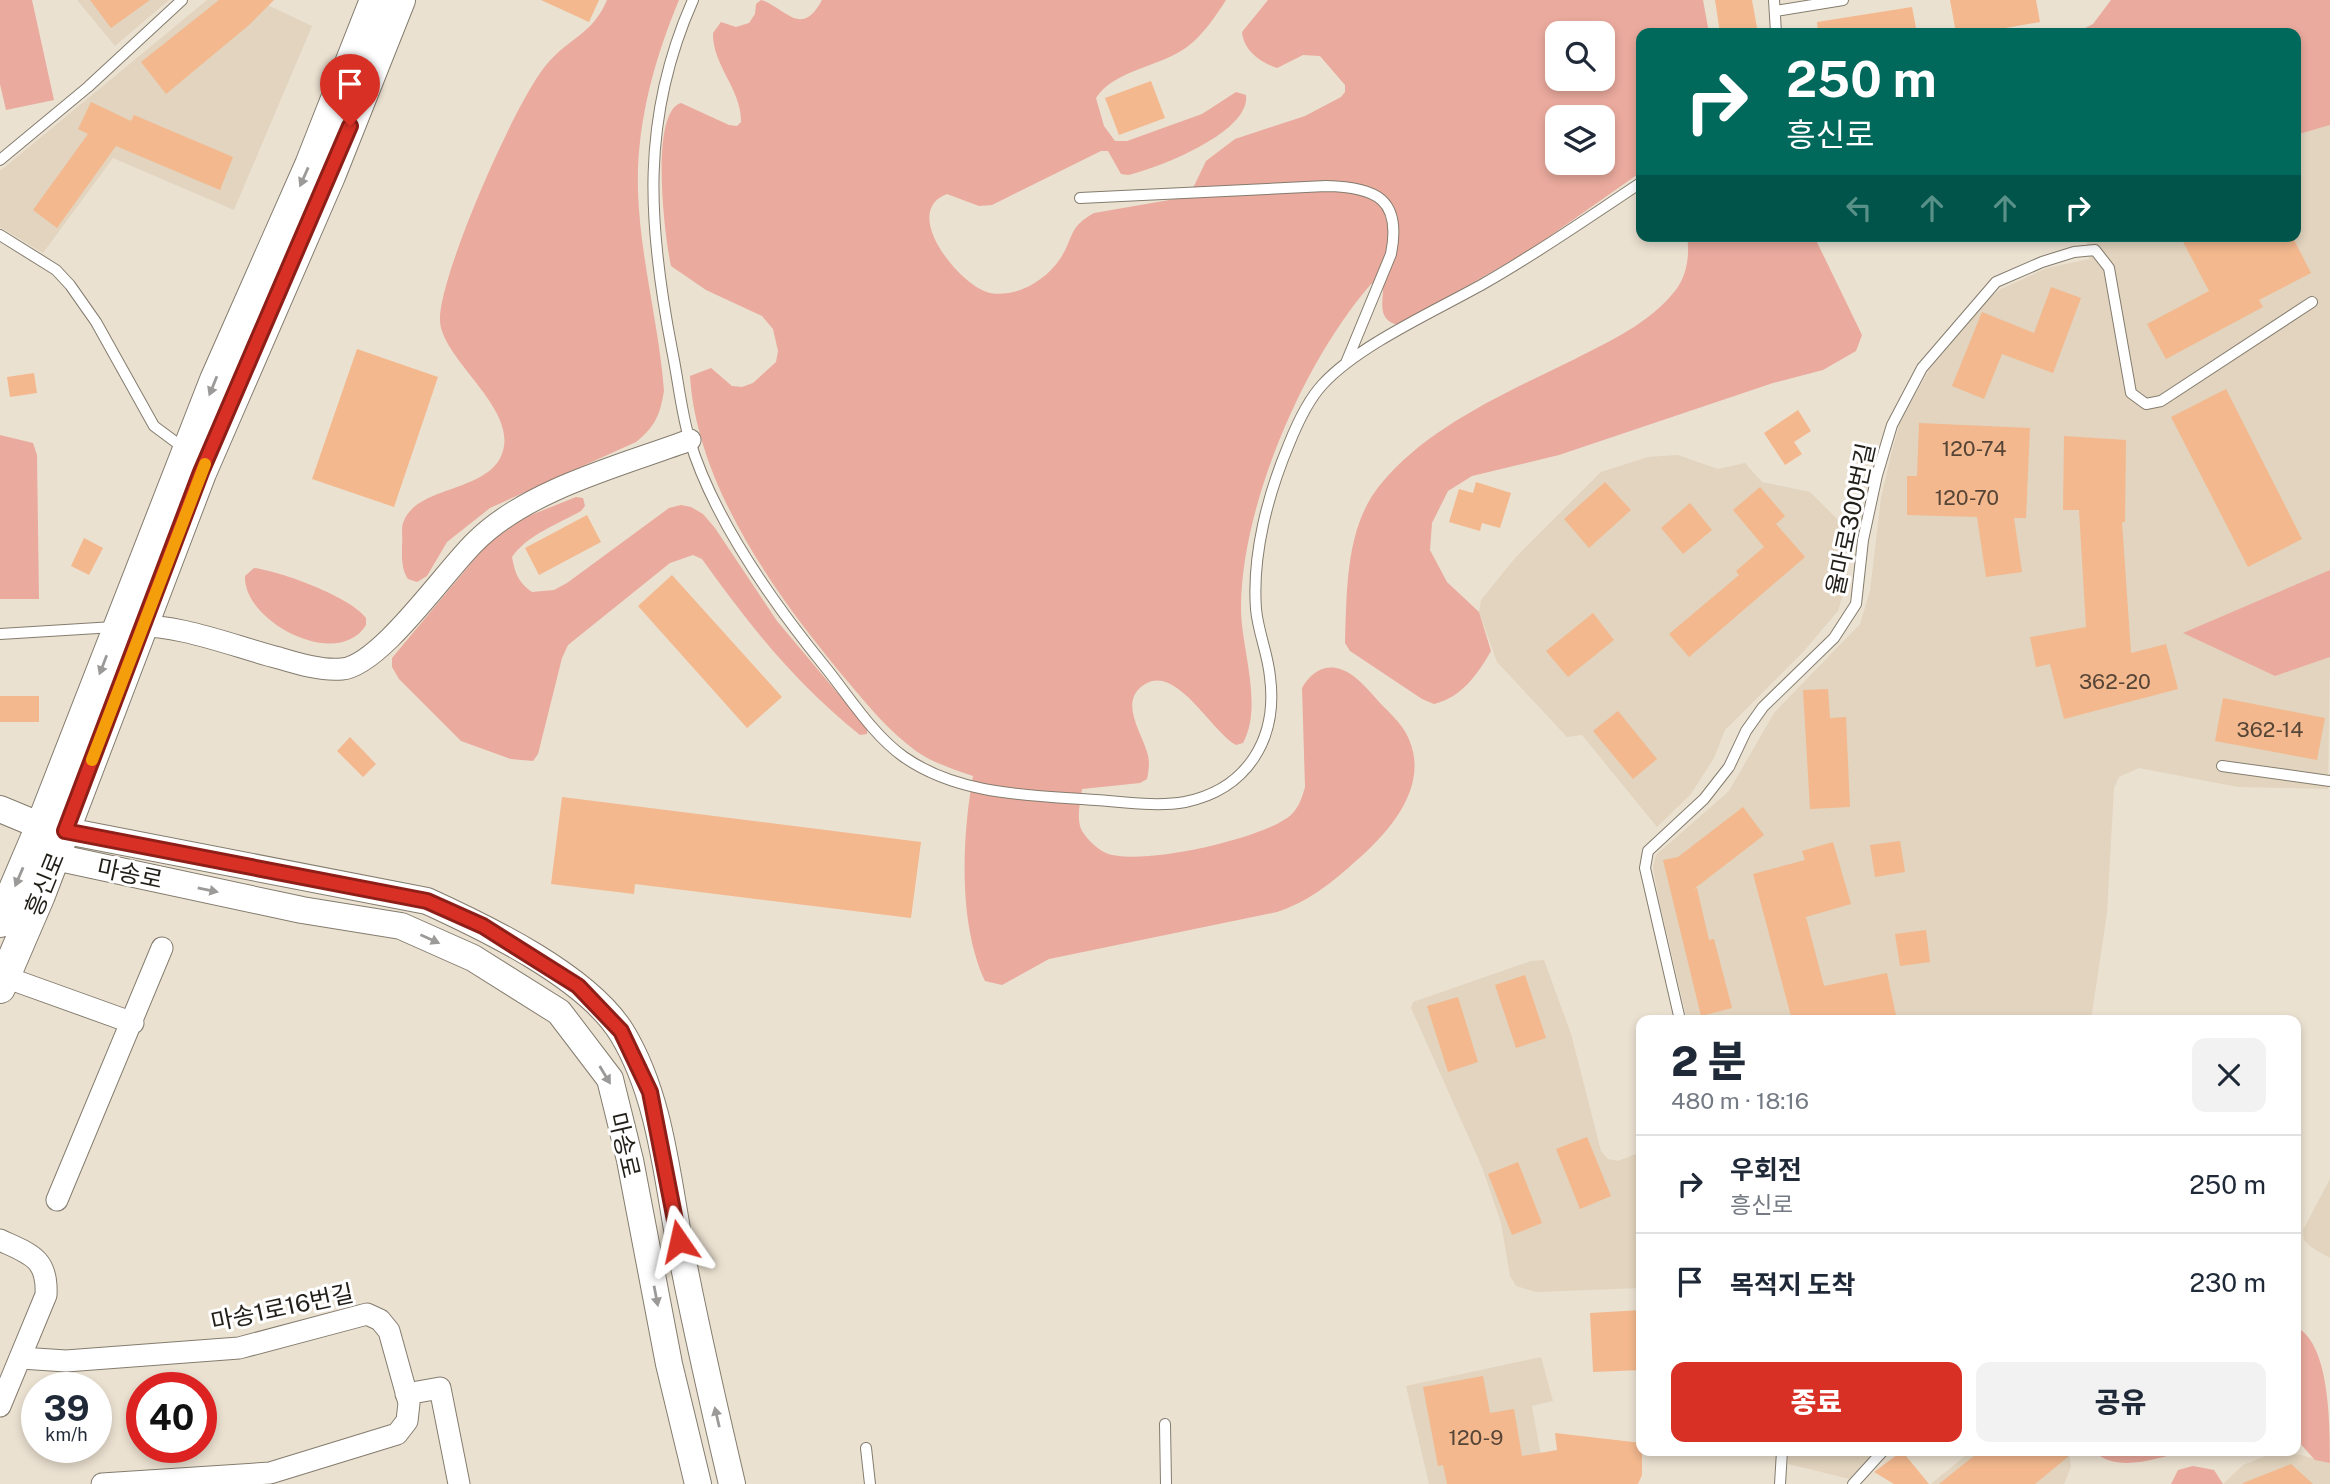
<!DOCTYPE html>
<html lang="ko">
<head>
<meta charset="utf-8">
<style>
	:root { --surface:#fff; --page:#f2f2f3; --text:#1f2937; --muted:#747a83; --line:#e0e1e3; --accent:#d93025 }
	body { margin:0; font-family:"Public Sans","Noto Sans KR",sans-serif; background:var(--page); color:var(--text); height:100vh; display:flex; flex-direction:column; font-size:26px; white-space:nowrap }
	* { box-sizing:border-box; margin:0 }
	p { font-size:23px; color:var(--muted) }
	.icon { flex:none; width:38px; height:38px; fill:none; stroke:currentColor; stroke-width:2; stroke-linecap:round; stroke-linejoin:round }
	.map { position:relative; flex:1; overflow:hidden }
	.panel { position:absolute; left:1636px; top:1015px; width:665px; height:441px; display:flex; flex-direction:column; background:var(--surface); border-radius:14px; box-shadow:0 4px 10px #0003 }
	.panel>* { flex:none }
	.top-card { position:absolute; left:1636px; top:28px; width:665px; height:214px; border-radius:14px; box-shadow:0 4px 10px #0003; background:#00695c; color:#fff; overflow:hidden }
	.controls { position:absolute; left:1545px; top:21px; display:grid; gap:14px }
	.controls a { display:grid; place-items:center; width:70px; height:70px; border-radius:14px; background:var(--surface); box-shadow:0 4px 10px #0003; font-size:35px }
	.speed { position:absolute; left:21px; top:1372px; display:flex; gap:14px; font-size:35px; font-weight:700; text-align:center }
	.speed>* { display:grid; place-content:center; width:91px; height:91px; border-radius:50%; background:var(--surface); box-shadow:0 4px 10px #0003; line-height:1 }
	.speed small { font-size:18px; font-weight:400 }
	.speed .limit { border:10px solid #d22; background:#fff; color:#111 }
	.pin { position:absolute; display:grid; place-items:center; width:60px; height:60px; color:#fff; margin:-72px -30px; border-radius:50% 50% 50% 0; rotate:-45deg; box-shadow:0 0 7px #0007 }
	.pin .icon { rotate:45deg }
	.me { position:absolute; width:77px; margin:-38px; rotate:349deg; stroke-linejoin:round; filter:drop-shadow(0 0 5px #0008) }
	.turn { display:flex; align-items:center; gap:24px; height:147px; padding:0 35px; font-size:32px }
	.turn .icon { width:91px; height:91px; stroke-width:2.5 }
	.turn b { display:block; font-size:49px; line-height:60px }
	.lanes { display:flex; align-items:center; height:66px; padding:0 35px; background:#0003; justify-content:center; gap:35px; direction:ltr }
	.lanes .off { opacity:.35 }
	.round { display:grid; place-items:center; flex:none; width:74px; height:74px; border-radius:14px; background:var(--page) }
	.overview { display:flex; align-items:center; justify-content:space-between; height:119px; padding:0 35px }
	h1 { font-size:42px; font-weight:800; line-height:52px }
	.button { display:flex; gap:14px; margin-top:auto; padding:14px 35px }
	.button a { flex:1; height:80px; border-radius:14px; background:var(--accent); color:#fff; font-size:28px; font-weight:800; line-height:80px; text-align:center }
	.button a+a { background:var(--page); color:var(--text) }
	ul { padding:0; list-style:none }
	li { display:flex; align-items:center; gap:21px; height:98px; padding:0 35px; border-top:2px solid var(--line) }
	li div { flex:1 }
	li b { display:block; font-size:26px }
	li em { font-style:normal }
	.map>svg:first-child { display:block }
	.built { fill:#e2d4be }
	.green { fill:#eaaa9d; fill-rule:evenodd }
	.building { fill:#f3b88e }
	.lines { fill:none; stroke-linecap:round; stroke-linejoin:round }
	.service-casing { stroke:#847c6e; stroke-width:12 }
	.minor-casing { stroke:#847c6e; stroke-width:23 }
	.tertiary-casing { stroke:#847c6e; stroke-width:28 }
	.secondary-casing { stroke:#847c6e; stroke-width:32 }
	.service { stroke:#fff; stroke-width:10 }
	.minor { stroke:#fff; stroke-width:21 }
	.tertiary { stroke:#fff; stroke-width:26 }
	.secondary { stroke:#fff; stroke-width:30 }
	.oneway { fill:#9c9a98 }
	.route-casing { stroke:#8d1f18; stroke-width:18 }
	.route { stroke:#d93025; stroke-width:12 }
	.slow { stroke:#f59e0b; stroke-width:12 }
	.labels { text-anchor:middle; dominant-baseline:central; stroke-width:6; stroke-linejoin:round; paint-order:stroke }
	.number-label { font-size:21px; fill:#564536 }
	.street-label { font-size:24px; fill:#221f19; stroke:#fff }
</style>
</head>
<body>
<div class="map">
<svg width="2330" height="1484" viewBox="0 0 2330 1484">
	<rect width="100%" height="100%" fill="#ebe1d1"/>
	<path class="built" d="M 77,0 L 169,0 L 115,46 Z
		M 207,0 L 257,0 L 312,26 L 234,210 L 113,158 L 43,253 L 0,227 L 0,171 Z
		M 2330,125 L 2330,570 L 2184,633 L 2275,676 L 2330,657 L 2328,789 L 2238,787 L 2139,768 L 2119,777 L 2114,788 L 2107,913 L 2091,1020 L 1687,1020 L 1658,896 L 1653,867 L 1656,855 L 1729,791 L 1774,713 L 1860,624 L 1870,591 L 1881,498 L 1892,451 L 1900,422 L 1929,370 L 1987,300 L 2001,289 L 2047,268 L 2089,259 L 2086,236 L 2296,236 L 2296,135 Z
		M 1678,455 L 1718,469 L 1745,463 L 1762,482 L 1810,492 L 1848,530 L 1848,577 L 1838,611 L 1804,651 L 1725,730 L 1714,758 L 1691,794 L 1657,827 L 1582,735 L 1567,737 L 1497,662 L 1479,612 L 1481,600 L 1515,558 L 1601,472 L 1648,457 Z
		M 1544,960 L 1571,1034 L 1601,1151 L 1608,1159 L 1618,1161 L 1641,1152 L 1641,1288 L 1536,1292 L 1516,1286 L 1510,1276 L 1501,1223 L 1482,1167 L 1411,1008 L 1413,1002 L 1531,961 Z
		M 2330,1179 L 2330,1258 L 2311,1247 L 2304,1240 L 2303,1230 Z
		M 1541,1357 L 1553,1401 L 1532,1406 L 1546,1484 L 1429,1484 L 1406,1386 Z
		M 1788,1451 L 1874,1451 L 1850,1479 L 1788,1464 Z
		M 1971,1451 L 2069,1451 L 2071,1467 L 2064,1484 L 1931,1484 Z
		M 2273,1453 L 2301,1455 L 2330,1463 L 2330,1484 L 2223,1484 L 2243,1465 Z"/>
	<path class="green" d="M 0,0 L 32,0 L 54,100 L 6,110 L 0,84 Z
		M 607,0 L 679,0 C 654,60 636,125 638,191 C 640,258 659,324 664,391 C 660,415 655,427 636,442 L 490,508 L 447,542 L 427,576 L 417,582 L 408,579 C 401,568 402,557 402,544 C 403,538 401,528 403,523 C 416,483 497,494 504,446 C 511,404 442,358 440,321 C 438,277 517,98 547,64 C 570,37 592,35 607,0 Z
		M 761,0 C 786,8 801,39 822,0 L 1226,0 C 1215,17 1203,35 1187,47 C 1160,67 1114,70 1096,98 L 1104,126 L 1115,141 L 1127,141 L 1202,114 L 1236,92 L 1246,95 C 1251,132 1158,168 1128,175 L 1121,174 L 1108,151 L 1101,151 L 992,205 L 979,206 L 947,194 C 899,212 961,287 990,293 C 1017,298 1046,280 1060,259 C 1074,238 1068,227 1094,213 L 1181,198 L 1194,186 L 1206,161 L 1235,139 L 1305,116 L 1341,97 L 1345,92 L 1345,85 L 1320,56 L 1303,55 L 1277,68 C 1260,62 1244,51 1242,32 L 1268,0 L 1703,0 L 1709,33 L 1642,33 L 1641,172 L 1530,250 L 1399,325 C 1374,320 1385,297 1383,281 L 1371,284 C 1303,362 1240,508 1241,611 C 1242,651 1263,706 1243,743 L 1236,745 C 1212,732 1178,667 1147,683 C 1117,699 1141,731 1147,752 C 1150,761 1149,770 1147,779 L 1140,783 L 1082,789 C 1080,803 1076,819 1082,831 C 1087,839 1097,849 1106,853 C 1139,867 1264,839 1291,815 C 1299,807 1302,798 1305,787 L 1302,688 C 1309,676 1320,665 1336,668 C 1354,671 1369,691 1381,704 C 1392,715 1405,727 1410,742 C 1428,788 1389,832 1357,860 C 1333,882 1308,902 1277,912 L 1049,959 L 1002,985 L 985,981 C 958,923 962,838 973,776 C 953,769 933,763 916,751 C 890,732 869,707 849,683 C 779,600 697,488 690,376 L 711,368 L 732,386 L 742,387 L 753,383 L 776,362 L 778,351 L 773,329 L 762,316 L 706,290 L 671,266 C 665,239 649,112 681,103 L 729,125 L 737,126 L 741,122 C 742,90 712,65 713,33 L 721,22 L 736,27 L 749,23 L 755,14 L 756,4 ZM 1558,33 L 1603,33 L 1603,79 L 1558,79 ZM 1558,117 L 1603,117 L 1603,163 L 1558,163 Z
		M 2111,0 L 2330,0 L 2330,125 L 2296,135 L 2296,33 L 2075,33 L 2093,24 Z
		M 1687,236 L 1814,236 L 1862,335 L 1856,351 L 1823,370 L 1773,383 L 1559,455 L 1472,476 L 1448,491 L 1432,523 L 1430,550 L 1447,582 L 1479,612 L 1491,651 C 1477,675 1462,697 1434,704 L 1422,699 L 1350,651 L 1345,643 C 1347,591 1345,528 1380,485 C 1428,426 1508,392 1575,359 C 1610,341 1650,323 1675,291 C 1687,276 1690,255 1687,236 Z
		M 0,435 L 33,443 L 37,455 L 39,599 L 0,599 Z
		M 576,497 L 583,498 L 585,506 L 581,511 C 558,524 527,535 512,557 C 515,573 518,582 532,592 L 554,590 L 567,583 L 669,508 L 681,505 L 691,507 L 703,514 L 715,528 L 777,621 L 867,728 L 867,734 L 860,735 C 795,683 750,626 702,559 L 693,555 L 670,563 L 568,645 L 562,658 L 538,754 L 533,761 L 511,759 L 461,741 L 399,679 L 392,667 L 392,658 L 488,543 L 526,517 Z
		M 254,568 C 280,571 351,597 366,618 L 366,625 C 338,671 243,622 245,576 Z
		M 2330,570 L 2330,657 L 2275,676 L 2183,633 Z
		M 2296,1327 C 2330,1343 2330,1425 2330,1463 L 2315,1460 L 2296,1439 Z
		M 2094,1451 L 2184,1451 C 2159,1458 2116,1474 2094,1451 Z
		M 2193,1466 L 2214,1470 L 2223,1484 L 2171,1484 L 2178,1470 Z"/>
	<path class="building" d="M 90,0 L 150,0 L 111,28 Z
		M 219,0 L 274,0 L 249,25 L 166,94 L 141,62 Z
		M 541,0 L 599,0 L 589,22 Z
		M 1715,0 L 1752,0 L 1758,33 L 1720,33 Z
		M 1950,0 L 2036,0 L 2040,22 L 1977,33 L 1956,33 Z
		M 1912,7 L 1917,33 L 1818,33 L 1817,22 Z
		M 1151,81 L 1165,118 L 1119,135 L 1105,98 Z
		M 91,102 L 131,121 L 134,115 L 233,157 L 220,190 L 116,146 L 57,228 L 33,210 L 88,134 L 78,129 Z
		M 2180,236 L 2292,236 L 2311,273 L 2259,300 L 2263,307 L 2166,359 L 2147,324 L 2209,291 Z
		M 2051,287 L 2081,298 L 2053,373 L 2002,354 L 1984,399 L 1952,386 L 1982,312 L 2034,333 Z
		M 357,349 L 438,377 L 394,507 L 312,479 Z
		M 34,373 L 37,393 L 10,397 L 7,377 Z
		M 2226,389 L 2302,539 L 2248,567 L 2171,417 Z
		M 1798,410 L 1811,431 L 1794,442 L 1802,454 L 1785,465 L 1764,433 Z
		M 1919,423 L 2030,428 L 2026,518 L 2014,518 L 2022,572 L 1986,577 L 1977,517 L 1907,515 L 1907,476 L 1917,476 Z
		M 2064,436 L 2126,440 L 2125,522 L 2122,522 L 2131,653 L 2166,644 L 2178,689 L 2064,719 L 2050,664 L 2036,667 L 2030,637 L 2086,627 L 2079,510 L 2063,510 Z
		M 1476,482 L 1511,493 L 1500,528 L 1482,523 L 1480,531 L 1449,522 L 1459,489 L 1473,493 Z
		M 1605,482 L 1631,510 L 1589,548 L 1564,519 Z
		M 1760,487 L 1785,516 L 1776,524 L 1805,557 L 1689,657 L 1669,634 L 1739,575 L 1736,571 L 1764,547 L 1733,510 Z
		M 1690,503 L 1712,530 L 1683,554 L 1661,528 Z
		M 587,515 L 601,542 L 539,575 L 525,548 Z
		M 84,538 L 103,548 L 89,575 L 71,566 Z
		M 672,575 L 782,697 L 747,728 L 638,606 Z
		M 1593,613 L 1614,640 L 1568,677 L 1546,651 Z
		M 1828,689 L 1830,718 L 1846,717 L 1850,807 L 1810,809 L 1803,690 Z
		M 0,696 L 39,696 L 39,722 L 0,722 Z
		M 2223,698 L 2325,718 L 2317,760 L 2215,741 Z
		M 1618,711 L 1657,759 L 1633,779 L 1593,731 Z
		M 350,737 L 376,764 L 363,777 L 337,751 Z
		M 562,797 L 921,842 L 911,918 L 635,884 L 634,894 L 551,884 Z
		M 1743,807 L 1764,835 L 1694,889 L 1697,888 L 1709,940 L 1714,939 L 1732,1008 L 1701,1016 L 1663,860 L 1678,857 Z
		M 1900,841 L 1905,872 L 1875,877 L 1870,845 Z
		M 1833,842 L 1851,904 L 1806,917 L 1824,986 L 1887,973 L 1897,1020 L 1792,1020 L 1753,874 L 1805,860 L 1802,851 Z
		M 1926,930 L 1930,962 L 1900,966 L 1895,934 Z
		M 1525,975 L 1546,1038 L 1516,1048 L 1495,985 Z
		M 1458,997 L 1478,1062 L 1448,1072 L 1427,1006 Z
		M 1587,1137 L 1611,1196 L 1580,1209 L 1556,1149 Z
		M 1518,1162 L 1542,1223 L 1512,1235 L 1488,1174 Z
		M 1642,1310 L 1642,1370 L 1593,1372 L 1590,1313 Z
		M 1483,1376 L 1490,1413 L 1514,1409 L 1522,1456 L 1557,1450 L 1555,1433 L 1642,1443 L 1642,1475 L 1638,1484 L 1447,1484 L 1443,1465 L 1438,1466 L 1423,1387 Z
		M 1902,1451 L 1929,1484 L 1894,1484 L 1874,1472 Z
		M 1980,1451 L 2075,1451 L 2035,1484 L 1939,1484 Z
		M 2291,1464 L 2313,1484 L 2243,1484 L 2243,1483 Z"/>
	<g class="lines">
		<g class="service-casing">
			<path id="service" d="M 693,0 C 640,119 648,226 672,350 C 678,379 681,410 689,438 C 713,519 773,603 826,668 C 850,698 873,735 904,757 C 960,796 1031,795 1096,800 C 1124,802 1157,807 1185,802 C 1248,789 1278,738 1270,677 C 1268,654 1258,632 1256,609 C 1252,554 1268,494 1289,444 C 1297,424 1308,400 1323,384 C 1359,345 1435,311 1483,284 C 1538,253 1589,217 1642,182
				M 1774,0 L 1776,33
				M 1776,11 L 1843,0
				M 0,160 L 88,87 L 182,0
				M 1080,198 L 1326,186 C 1376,187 1402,199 1391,254 L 1346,363
				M 0,235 L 56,270 L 70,285 L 96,322 L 154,426 L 185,449
				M 0,634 L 114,627
				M 2222,766 L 2330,781
				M 1680,1020 L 1645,868 L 1648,851 L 1704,799 L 1729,767 L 1746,731 L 1763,707 L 1834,638 L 1856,604 L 1863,540 L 1877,475 L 1892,425 L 1922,368 L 1996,282 L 2042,262 L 2074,252 L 2095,250 L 2109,268 L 2131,393 L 2146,404 L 2161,401 L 2312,302
				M 1165,1424 L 1166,1484
				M 866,1448 L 870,1484
				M 1780,1484 L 1782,1451
				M 1853,1484 L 1883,1451"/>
		</g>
		<g class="minor-casing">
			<path id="minor" d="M 129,626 C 178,623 232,646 279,658 C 299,664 322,671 342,669 C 380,666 445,571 475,542 C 528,489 620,466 690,440
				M 5,977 L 133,1023
				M 57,1200 L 162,948
				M 0,1240 C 30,1254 48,1258 46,1295 L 0,1406
				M 21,1358 L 66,1361 L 239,1348 L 367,1314 L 380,1320 L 389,1331 L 409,1403 L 407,1421 L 397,1434 L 270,1473 L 102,1484
				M 406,1394 L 440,1388 L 459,1484"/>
		</g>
		<g class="tertiary-casing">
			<path id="tertiary" d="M 0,809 L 41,826 L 427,901 C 486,928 587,976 622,1033 C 661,1097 667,1179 681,1251 C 696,1329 714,1407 732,1484
				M 46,837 L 55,857 L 302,910 L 401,926 L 473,958 L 559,1012 L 610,1079 L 630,1160 L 669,1364 L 698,1484"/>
		</g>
		<g class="secondary-casing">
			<path id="secondary" d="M 0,922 L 41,826 L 215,380 L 310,165 L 375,0
				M 0,988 L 40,895 L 201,473 L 330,176 L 400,0"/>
		</g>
		<use href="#service" class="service"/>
		<use href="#minor" class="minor"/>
		<use href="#tertiary" class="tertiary"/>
		<use href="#secondary" class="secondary"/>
	</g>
	<defs><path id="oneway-solid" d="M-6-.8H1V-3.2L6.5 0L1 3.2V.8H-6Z" transform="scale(1.75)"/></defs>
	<g class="oneway">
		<use href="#oneway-solid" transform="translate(304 177) rotate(114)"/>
		<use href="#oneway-solid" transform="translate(213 386) rotate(112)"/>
		<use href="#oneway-solid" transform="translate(103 665) rotate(111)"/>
		<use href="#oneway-solid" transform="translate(19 877) rotate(113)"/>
		<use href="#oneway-solid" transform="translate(208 890) rotate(12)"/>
		<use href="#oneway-solid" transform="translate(430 939) rotate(24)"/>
		<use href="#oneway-solid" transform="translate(605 1075) rotate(59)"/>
		<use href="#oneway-solid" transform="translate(656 1296) rotate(79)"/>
		<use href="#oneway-solid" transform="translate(717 1417) rotate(-103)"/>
	</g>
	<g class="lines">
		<g class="route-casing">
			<path id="route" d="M 350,126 L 201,472 L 65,831 L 427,901 L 483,926 L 578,986 L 621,1031 L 650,1092 L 679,1241"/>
		</g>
		<use href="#route" class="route"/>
		<path class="slow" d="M 92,760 L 205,464"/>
	</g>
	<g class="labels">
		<g class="number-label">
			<text x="1974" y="448">120-74</text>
			<text x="1967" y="497">120-70</text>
			<text x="2115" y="681">362-20</text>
			<text x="2270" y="729">362-14</text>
			<text x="1476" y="1437">120-9</text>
		</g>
		<g class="street-label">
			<text transform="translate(1850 519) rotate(-78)">율마로300번길</text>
			<text transform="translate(130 873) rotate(12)">마송로</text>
			<text transform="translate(44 884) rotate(-68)">흥신로</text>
			<text transform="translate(625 1145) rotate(77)">마송로</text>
			<text transform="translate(282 1307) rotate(-12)">마송1로16번길</text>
		</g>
	</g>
</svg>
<div class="controls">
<a><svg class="icon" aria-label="search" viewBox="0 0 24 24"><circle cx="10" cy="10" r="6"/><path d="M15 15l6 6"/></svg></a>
<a><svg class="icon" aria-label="layers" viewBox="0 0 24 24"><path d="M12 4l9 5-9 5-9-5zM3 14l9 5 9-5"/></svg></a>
</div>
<div class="speed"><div>39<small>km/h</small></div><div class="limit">40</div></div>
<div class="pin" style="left:350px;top:126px;background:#d93025"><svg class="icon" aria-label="arrive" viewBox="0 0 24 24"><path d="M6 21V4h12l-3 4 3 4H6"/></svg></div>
<svg class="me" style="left:679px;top:1241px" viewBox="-20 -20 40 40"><path d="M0-17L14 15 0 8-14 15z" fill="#d93025" stroke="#fff" stroke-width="4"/></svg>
<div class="top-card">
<div class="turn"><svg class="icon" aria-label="right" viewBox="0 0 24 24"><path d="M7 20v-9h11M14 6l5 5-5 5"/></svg><div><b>250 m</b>흥신로</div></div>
<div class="lanes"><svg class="icon off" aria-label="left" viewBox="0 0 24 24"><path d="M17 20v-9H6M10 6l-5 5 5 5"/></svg><svg class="icon off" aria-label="ahead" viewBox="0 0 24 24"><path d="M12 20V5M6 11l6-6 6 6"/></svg><svg class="icon off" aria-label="ahead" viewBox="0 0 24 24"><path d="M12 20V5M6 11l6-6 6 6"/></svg><svg class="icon" aria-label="right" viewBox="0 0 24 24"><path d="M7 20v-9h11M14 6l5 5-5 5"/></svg></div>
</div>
<section class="panel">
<div class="overview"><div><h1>2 분</h1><p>480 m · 18:16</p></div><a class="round"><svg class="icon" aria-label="close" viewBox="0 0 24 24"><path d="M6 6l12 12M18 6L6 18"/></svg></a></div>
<ul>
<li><svg class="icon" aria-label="right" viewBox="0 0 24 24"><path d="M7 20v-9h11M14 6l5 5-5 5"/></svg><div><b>우회전</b><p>흥신로</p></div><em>250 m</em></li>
<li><svg class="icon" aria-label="arrive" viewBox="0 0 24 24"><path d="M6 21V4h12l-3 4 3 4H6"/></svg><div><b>목적지 도착</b></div><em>230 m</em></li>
</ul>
<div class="button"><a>종료</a><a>공유</a></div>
</section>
</div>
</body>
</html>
